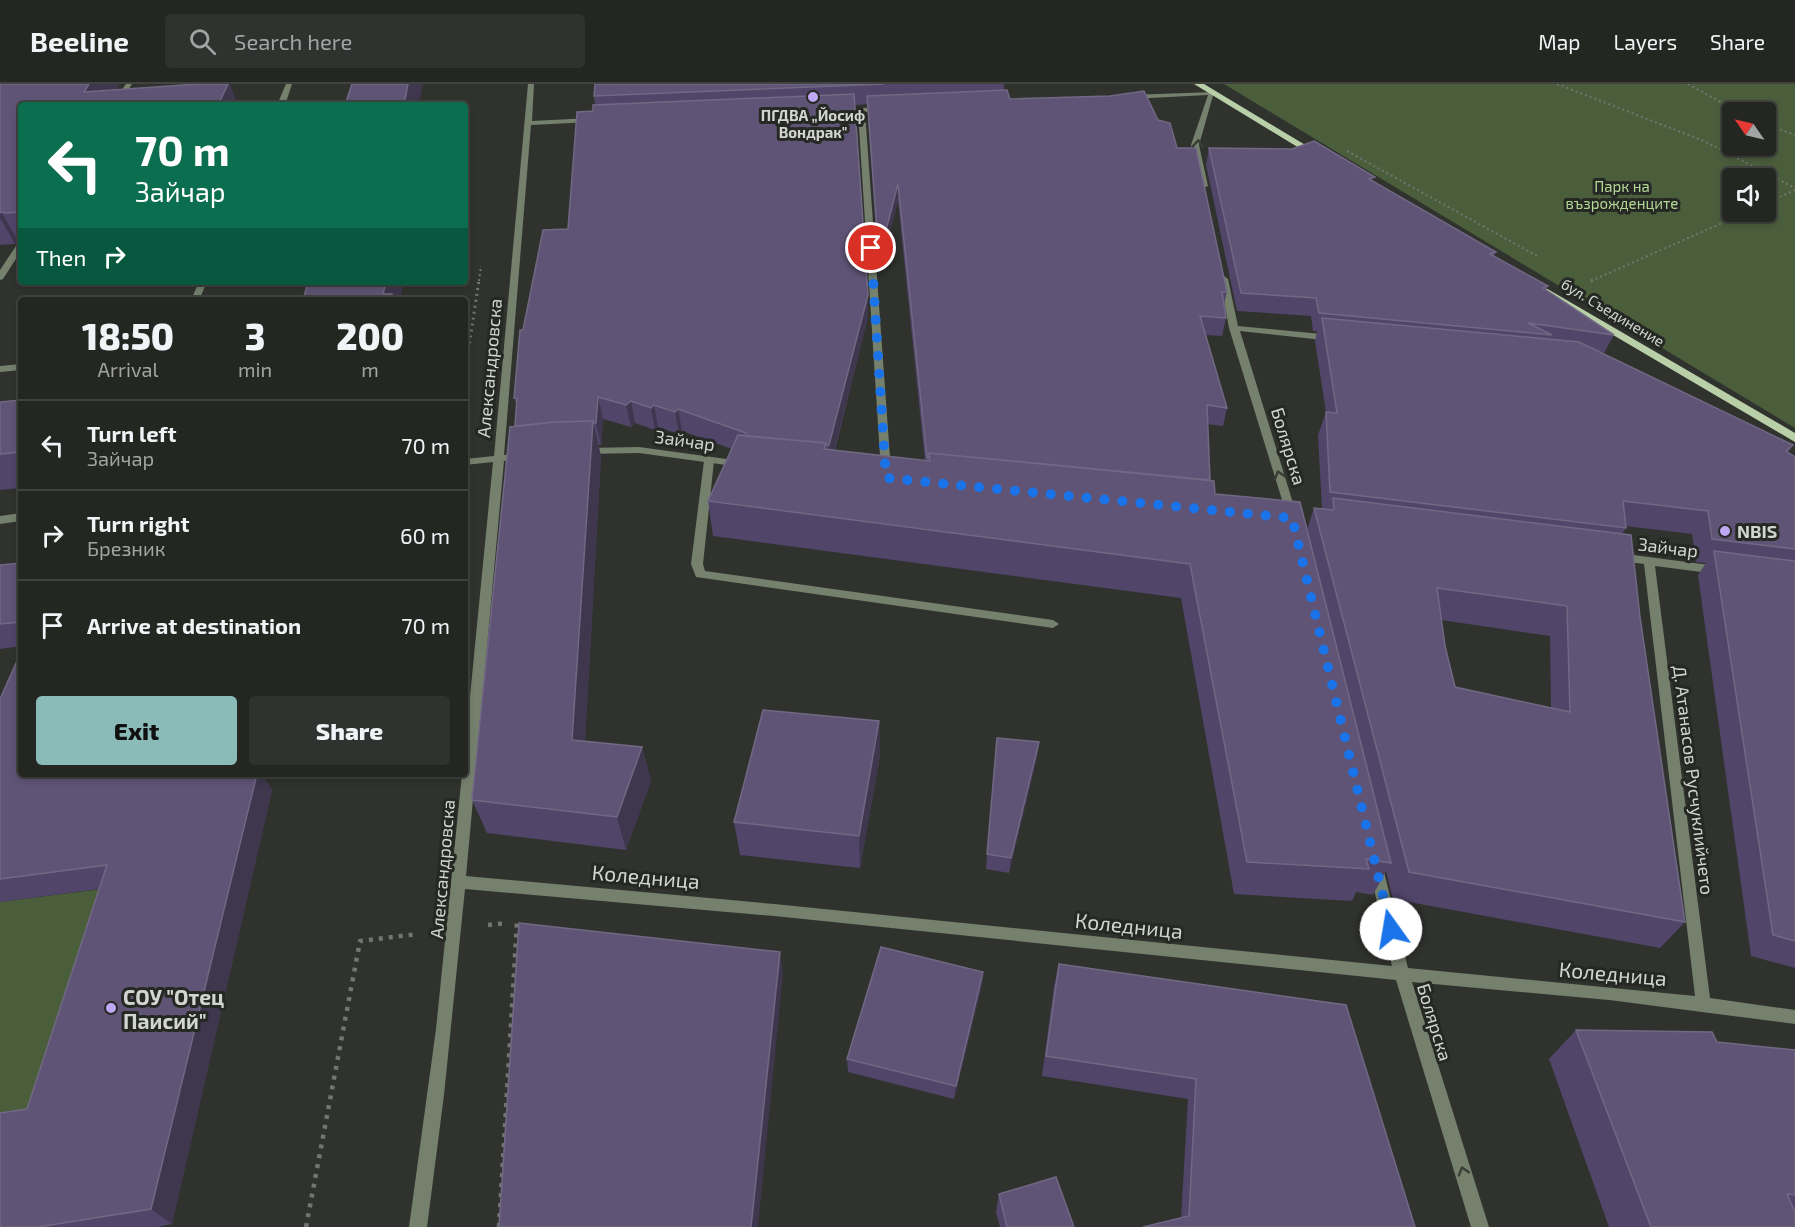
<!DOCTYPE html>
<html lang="en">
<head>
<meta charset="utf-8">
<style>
	:root { --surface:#242622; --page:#30322f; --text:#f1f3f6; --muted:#a3a5a5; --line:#414340; --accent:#8bbbb9 }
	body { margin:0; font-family:"Exo 2",sans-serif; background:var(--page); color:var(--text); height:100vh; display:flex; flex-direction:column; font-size:22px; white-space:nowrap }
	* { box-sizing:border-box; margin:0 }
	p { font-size:20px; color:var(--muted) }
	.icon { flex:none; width:33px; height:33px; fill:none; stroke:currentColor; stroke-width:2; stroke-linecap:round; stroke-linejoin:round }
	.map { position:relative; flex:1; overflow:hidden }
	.drawer { position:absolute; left:18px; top:213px; width:450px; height:480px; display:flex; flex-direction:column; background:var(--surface); border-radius:6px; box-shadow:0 3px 9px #0003,0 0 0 2px var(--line) }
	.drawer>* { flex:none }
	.top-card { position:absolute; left:18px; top:18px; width:450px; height:183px; border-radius:6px; box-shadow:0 3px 9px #0003,0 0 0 2px var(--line); background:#0b6e4f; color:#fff; overflow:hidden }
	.needle { width:39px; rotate:304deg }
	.buttons { position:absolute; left:1722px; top:18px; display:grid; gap:12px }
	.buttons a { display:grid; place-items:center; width:54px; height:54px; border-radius:6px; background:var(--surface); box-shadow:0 3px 9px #0003,0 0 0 2px var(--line); font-size:30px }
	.pin { position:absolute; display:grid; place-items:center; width:51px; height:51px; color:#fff; margin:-26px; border:3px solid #fff; border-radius:50%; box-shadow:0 2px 6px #0007 }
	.me { position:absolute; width:66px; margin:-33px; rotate:347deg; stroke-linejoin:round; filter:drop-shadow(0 0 4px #0008) }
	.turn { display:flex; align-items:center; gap:21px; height:126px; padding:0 18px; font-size:27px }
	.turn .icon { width:78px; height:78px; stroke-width:2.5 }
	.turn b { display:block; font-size:42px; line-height:51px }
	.then { display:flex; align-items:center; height:57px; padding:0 18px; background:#0003; gap:12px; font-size:22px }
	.eta { display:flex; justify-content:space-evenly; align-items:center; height:102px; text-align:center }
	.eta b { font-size:36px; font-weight:800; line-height:42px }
	.action { display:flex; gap:12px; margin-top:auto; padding:12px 18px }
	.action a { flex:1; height:69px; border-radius:6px; background:var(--accent); color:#111; font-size:24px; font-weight:800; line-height:69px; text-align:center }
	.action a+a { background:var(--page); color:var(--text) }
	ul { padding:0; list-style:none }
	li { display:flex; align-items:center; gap:18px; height:90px; padding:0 18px; border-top:2px solid var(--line) }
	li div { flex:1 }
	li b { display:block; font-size:22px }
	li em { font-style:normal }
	header { display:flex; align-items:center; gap:36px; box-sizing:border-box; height:84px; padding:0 30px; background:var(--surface); border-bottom:2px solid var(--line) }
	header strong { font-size:28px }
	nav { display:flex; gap:33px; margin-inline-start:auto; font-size:21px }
	.search { width:420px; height:54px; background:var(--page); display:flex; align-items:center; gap:15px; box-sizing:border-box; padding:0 21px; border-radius:6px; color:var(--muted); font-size:22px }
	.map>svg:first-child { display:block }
	.green { fill:#4b5e3c; fill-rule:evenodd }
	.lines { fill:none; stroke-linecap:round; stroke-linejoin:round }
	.path-far2 { stroke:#737571; stroke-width:2; stroke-dasharray:2 3; stroke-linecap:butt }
	.path-far1 { stroke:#737571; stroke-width:3; stroke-dasharray:2 4; stroke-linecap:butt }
	.path { stroke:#737571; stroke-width:4.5; stroke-dasharray:4 6; stroke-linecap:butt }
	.lane { fill:#75806d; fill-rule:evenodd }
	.street { fill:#75806d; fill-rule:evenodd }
	.primary { fill:#b8cfa8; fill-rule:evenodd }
	.wall { fill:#51456a; fill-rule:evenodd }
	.shaded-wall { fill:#3e374d }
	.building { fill:#5f5475; stroke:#716884; stroke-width:1.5; fill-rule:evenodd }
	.oneway { stroke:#3a3e36 }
	.route { stroke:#1a73e8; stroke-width:10; stroke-dasharray:0 18 }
	.poi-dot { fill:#bfa8f4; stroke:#262824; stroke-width:2 }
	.labels { text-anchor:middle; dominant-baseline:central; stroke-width:6; stroke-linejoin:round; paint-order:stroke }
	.far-poi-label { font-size:15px; font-weight:bold; fill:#d3d5d2; stroke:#262824 }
	.far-park-label { font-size:15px; fill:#b3d895; stroke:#262824 }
	.far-street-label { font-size:15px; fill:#d3d5d2; stroke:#262824 }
	.street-label { font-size:18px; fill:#d3d5d2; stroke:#262824 }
	.poi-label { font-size:18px; font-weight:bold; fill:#d3d5d2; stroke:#262824; text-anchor:start }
	.near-street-label { font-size:21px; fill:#d3d5d2; stroke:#262824 }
	.near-poi-label { font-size:21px; font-weight:bold; fill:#d3d5d2; stroke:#262824; text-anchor:start }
</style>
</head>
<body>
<header>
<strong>Beeline</strong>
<div class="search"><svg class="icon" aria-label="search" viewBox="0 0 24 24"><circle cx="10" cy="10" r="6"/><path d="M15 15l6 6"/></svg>Search here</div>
<nav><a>Map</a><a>Layers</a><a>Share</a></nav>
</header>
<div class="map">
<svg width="1795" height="1143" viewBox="0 0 1795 1143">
	<rect width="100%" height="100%" fill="#30322e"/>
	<path class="green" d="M 1224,0 L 1795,0 L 1795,344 ZM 1732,28 L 1766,28 L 1766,62 L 1732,62 ZM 1766,94 L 1766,128 L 1732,128 L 1732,94 Z
		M 125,802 L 51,1042 L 0,1050 L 0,818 Z"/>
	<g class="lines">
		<path class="path-far2" d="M 1557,0 L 1704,57 L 1795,104
			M 1688,0 L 1739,28
			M 1766,40 L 1795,51
			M 1347,67 L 1537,172
			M 1766,119 L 1795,106
			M 479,197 L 481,182
			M 1591,197 L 1747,128"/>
		<path class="path-far1" d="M 1591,197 L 1594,196
			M 465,289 L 479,196"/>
		<path class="path" d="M 488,841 L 508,839
			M 306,1143 L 360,857 L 418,850
			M 499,1143 L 517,838 L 515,838"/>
		<path class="lane" d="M 286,0 L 292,0 L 285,21 L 277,21 Z
			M 199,198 L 207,198 L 199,216 L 191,216 Z
			M 21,280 L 21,286 L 0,288 L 0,282 Z
			M 709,374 L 714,377 L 703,480 L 705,487 L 1053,536 L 1059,540 L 1053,544 L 696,493 L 691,480 L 704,377 Z"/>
		<path class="street" d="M 126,0 L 132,0 L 119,21 L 111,21 Z
			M 528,0 L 534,0 L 532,37 L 591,34 L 595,36 L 591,38 L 531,41 L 504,371 L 521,369 L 526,372 L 521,375 L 504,377 L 466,792 L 774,820 L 1392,882 L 1369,784 L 1371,780 L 1376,778 L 1381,780 L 1383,784 L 1408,884 L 1695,912 L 1644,480 L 1614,476 L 1612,473 L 1618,469 L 1717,482 L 1723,486 L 1717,490 L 1655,482 L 1710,914 L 1795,926 L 1795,940 L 1609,916 L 1412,898 L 1489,1143 L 1471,1143 L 1396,896 L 774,832 L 465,805 L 444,1011 L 427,1143 L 409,1143 L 436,945 L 462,690 L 465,690 L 465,663 L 493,378 L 465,381 L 465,375 L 494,372 Z
			M 1214,8 L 1199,61 L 1208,102 L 1204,104 L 1200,102 L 1191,61 L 1208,11 L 1130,15 L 1127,13 L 1130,11 Z
			M 882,23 L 886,25 L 885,27 L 865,28 L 891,387 L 886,390 L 881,387 L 858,28 L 840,29 L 836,27 L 840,25 Z
			M 18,159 L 21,159 L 21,167 L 3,195 L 0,196 L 0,186 Z
			M 1224,192 L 1228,195 L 1238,242 L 1332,251 L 1337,254 L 1332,257 L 1240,247 L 1297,432 L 1296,435 L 1288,435 L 1287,432 L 1229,244 L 1220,195 Z
			M 639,363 L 741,377 L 746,380 L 741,383 L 639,369 L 586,370 L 581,367 L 586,364 Z
			M 21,429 L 21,437 L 0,440 L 0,432 Z"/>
		<path class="primary" d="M 1194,0 L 1204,0 L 1322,71 L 1314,73 Z
			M 1539,200 L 1795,349 L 1795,358 L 1535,205 L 1535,201 Z"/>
	</g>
	<path class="wall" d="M 0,0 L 21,21 L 21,158 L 18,157 L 15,160 L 0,161 Z
		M 595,0 L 1004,0 L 1004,6 L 1010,15 L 1158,36 L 1177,64 L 1227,208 L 1224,220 L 1226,234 L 1222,252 L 1206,251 L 1227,324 L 1223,342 L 1207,340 L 1210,396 L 1215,410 L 1307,446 L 1314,424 L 1322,425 L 1318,351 L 1326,328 L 1315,257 L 1317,247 L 1313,247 L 1311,232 L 1237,227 L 1206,81 L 1209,64 L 1373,97 L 1496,168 L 1494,172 L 1548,202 L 1546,206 L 1614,251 L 1604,269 L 1600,268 L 1793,361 L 1788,369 L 1795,373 L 1795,884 L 1751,872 L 1698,491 L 1706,479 L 1696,478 L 1692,450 L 1625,442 L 1626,444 L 1622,450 L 1640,533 L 1685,838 L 1660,864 L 1393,815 L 1386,787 L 1373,811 L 1356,808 L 1352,817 L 1234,810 L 1181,514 L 713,452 L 708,417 L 732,365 L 682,347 L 679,350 L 658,343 L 655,346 L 635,339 L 631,343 L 603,335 L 601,361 L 598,361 L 601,372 L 585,657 L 642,663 L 651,697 L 626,766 L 487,749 L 472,716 L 517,322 L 514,314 L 523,246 L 568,145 L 593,27 L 595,21 L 594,12 ZM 867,20 L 879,190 L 898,117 L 925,377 L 835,366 L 868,233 L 868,211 L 855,21 ZM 1441,536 L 1550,552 L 1551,624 L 1455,603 L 1445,562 Z
		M 21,316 L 21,404 L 0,406 L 0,318 Z
		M 21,479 L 21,562 L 0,565 L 0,481 Z
		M 0,615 L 21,690 L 265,690 L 264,694 L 272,706 L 172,1140 L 157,1143 L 0,1143 L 27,1025 L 99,805 L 0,818 Z
		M 879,637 L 880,671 L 860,784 L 740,771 L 734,738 Z
		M 997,654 L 1039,658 L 1037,674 L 1009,789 L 986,785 Z
		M 1059,880 L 1415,1143 L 1181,1134 L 1188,1015 L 1042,992 L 1054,902 Z
		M 983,888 L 982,901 L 954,1015 L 848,988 L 847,975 Z
		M 1576,946 L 1717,958 L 1795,966 L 1795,1143 L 1609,1143 L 1549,975 Z
		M 999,1110 L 1074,1143 L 1000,1143 L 996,1128 Z"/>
	<path class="shaded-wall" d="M 89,0 L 120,0 L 107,21 L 84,8 Z
		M 228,0 L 230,0 L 238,21 L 218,21 Z
		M 408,0 L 423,0 L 419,21 L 404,21 Z
		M 898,100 L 898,117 L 879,190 L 879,173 Z
		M 1,127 L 18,157 L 15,160 L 0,134 Z
		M 386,198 L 404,198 L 400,216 L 385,216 L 383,210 Z
		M 868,211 L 868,233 L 830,383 L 829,361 Z
		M 598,313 L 603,335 L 601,361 L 596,339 Z
		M 631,317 L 635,339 L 631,343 L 626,321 Z
		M 654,321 L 658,343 L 655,346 L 651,324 Z
		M 678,325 L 682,347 L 679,350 L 675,328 Z
		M 593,337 L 601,372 L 583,689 L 572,656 Z
		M 879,637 L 880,671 L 860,784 L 859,752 Z
		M 1039,658 L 1037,674 L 1009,789 L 1011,774 Z
		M 642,663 L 651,697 L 626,766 L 617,733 Z
		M 249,690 L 265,690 L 264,694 L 272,706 L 172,1140 L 151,1125 Z
		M 780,868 L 783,890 L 758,1143 L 751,1143 Z
		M 983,888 L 982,901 L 954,1015 L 956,1002 Z"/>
	<path class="building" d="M 0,0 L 89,0 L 84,8 L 198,0 L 228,0 L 218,21 L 21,21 L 21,128 L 6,129 L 0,128 Z
		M 352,0 L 408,0 L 404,21 L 345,21 Z
		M 595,0 L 884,0 L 594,12 Z
		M 1007,6 L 1010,15 L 1110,12 L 1144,7 L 1158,36 L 1170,39 L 1177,64 L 1196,64 L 1227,208 L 1222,208 L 1226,234 L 1200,232 L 1227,324 L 1207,321 L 1210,396 L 929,369 L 929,374 L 927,374 L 898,100 L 879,173 L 867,12 Z
		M 854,10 L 868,211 L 829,361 L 825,361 L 826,359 L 745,352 L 746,349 L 678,325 L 675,328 L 654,321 L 651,324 L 631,317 L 626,321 L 598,313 L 596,339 L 593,339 L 593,337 L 555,338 L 515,342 L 517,314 L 514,314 L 520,246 L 523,246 L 543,146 L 568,145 L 577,28 L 593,27 L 593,21 Z
		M 1314,57 L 1375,93 L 1369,95 L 1496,168 L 1490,170 L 1548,202 L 1543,204 L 1614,251 L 1528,239 L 1552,251 L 1319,229 L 1316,214 L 1241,209 L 1209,64 L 1292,65 Z
		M 308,198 L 386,198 L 383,210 L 392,210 L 391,216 L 303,216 Z
		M 1322,234 L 1579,258 L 1793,361 L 1786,367 L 1795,373 L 1795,465 L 1712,455 L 1708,427 L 1623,417 L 1626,444 L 1330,408 L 1326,328 L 1337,329 Z
		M 21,316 L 21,368 L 0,370 L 0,318 Z
		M 593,337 L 572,656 L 642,663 L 617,733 L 472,716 L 510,343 L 555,338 Z
		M 738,351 L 826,359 L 824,365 L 930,377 L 929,369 L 1214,397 L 1215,410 L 1300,418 L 1391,779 L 1366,775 L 1369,785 L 1247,778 L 1190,480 L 708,417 Z
		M 1333,414 L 1631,451 L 1640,533 L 1685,838 L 1409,788 L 1314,424 L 1334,426 ZM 1437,504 L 1567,522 L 1570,628 L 1455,603 L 1445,562 Z
		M 1714,467 L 1795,477 L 1795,857 L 1773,851 Z
		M 21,479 L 21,538 L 0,540 L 0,481 Z
		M 21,568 L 21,690 L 257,690 L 151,1125 L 38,1143 L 0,1143 L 0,1029 L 27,1025 L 107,781 L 0,795 L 0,615 Z
		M 763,626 L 879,637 L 859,752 L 734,738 Z
		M 997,654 L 1039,658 L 1011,774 L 987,770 Z
		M 519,839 L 780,868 L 751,1143 L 499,1143 Z
		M 881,863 L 983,888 L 956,1002 L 847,975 Z
		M 1059,880 L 1346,921 L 1415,1143 L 1143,1143 L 1189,1132 L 1196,995 L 1046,972 Z
		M 1576,946 L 1712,948 L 1717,958 L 1795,966 L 1795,1111 L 1787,1110 L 1795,1128 L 1795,1143 L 1651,1143 Z
		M 1056,1093 L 1074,1143 L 1007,1143 L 999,1110 Z"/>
	<defs><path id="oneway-chevron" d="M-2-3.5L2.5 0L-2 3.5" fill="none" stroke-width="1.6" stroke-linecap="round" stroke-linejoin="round" transform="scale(1.5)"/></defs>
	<g class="oneway">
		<use href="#oneway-chevron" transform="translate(1198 60) rotate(-86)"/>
		<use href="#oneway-chevron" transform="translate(1279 391) rotate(-107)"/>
		<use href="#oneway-chevron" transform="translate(1463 1087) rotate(-107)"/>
	</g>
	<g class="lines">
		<path class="route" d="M 871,164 L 886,394 L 1292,434 L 1391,845"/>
	</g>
	<g class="poi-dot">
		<circle cx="813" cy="13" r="6"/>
		<circle cx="1725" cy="447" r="6"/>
		<circle cx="111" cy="924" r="6"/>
	</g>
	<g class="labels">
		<g class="far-poi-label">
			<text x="813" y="31">ПГДВА „Йосиф<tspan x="813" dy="17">Вондрак"</tspan></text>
		</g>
		<g class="far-park-label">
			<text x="1622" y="102">Парк на<tspan x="1622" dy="17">възрожденците</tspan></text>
		</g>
		<g class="far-street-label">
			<text transform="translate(1613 228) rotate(31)">бул. Съединение</text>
		</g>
		<g class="street-label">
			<text transform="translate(489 284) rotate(-85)">Александровска</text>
			<text transform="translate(685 356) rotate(8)">Зайчар</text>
			<text transform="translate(1289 362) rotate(73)">Болярска</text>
			<text transform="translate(1668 463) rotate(7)">Зайчар</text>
			<text transform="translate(1694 696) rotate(83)">Д. Атанасов Русчуклийчето</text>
			<text transform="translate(442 785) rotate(-85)">Александровска</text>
			<text transform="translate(1435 938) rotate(73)">Болярска</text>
		</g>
		<g class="poi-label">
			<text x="1737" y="447">NBIS</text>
		</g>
		<g class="near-street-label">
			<text transform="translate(646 792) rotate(5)">Коледница</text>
			<text transform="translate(1129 841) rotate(6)">Коледница</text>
			<text transform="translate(1613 889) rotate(5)">Коледница</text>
		</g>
		<g class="near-poi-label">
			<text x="123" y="912">СОУ "Отец<tspan x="123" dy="24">Паисий"</tspan></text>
		</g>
	</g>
</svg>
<div class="buttons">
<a><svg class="needle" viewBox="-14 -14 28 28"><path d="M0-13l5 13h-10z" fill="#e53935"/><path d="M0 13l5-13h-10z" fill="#a3a5a5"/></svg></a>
<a><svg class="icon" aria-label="sound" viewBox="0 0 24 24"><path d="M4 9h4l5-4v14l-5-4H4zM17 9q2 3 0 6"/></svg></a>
</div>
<div class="pin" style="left:871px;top:164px;background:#d93025"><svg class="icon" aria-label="arrive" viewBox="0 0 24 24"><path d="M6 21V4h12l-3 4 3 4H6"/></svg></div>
<svg class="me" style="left:1391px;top:845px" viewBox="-20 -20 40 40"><circle r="19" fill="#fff"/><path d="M0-13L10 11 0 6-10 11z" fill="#1a73e8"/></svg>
<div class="top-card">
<div class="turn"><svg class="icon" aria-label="left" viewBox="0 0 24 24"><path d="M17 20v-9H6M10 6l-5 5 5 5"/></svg><div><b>70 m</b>Зайчар</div></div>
<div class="then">Then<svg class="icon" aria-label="right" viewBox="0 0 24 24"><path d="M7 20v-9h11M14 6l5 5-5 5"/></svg></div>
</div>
<section class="drawer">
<div class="eta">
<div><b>18:50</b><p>Arrival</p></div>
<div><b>3</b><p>min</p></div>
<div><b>200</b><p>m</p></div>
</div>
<ul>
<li><svg class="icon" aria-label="left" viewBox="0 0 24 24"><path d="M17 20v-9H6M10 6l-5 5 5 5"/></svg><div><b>Turn left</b><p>Зайчар</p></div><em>70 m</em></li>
<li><svg class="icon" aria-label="right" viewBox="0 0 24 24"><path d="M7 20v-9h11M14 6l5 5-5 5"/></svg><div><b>Turn right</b><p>Брезник</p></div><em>60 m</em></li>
<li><svg class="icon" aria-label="arrive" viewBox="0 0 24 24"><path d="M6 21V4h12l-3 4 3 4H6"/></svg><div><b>Arrive at destination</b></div><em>70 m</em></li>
</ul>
<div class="action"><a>Exit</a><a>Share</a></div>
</section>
</div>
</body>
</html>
